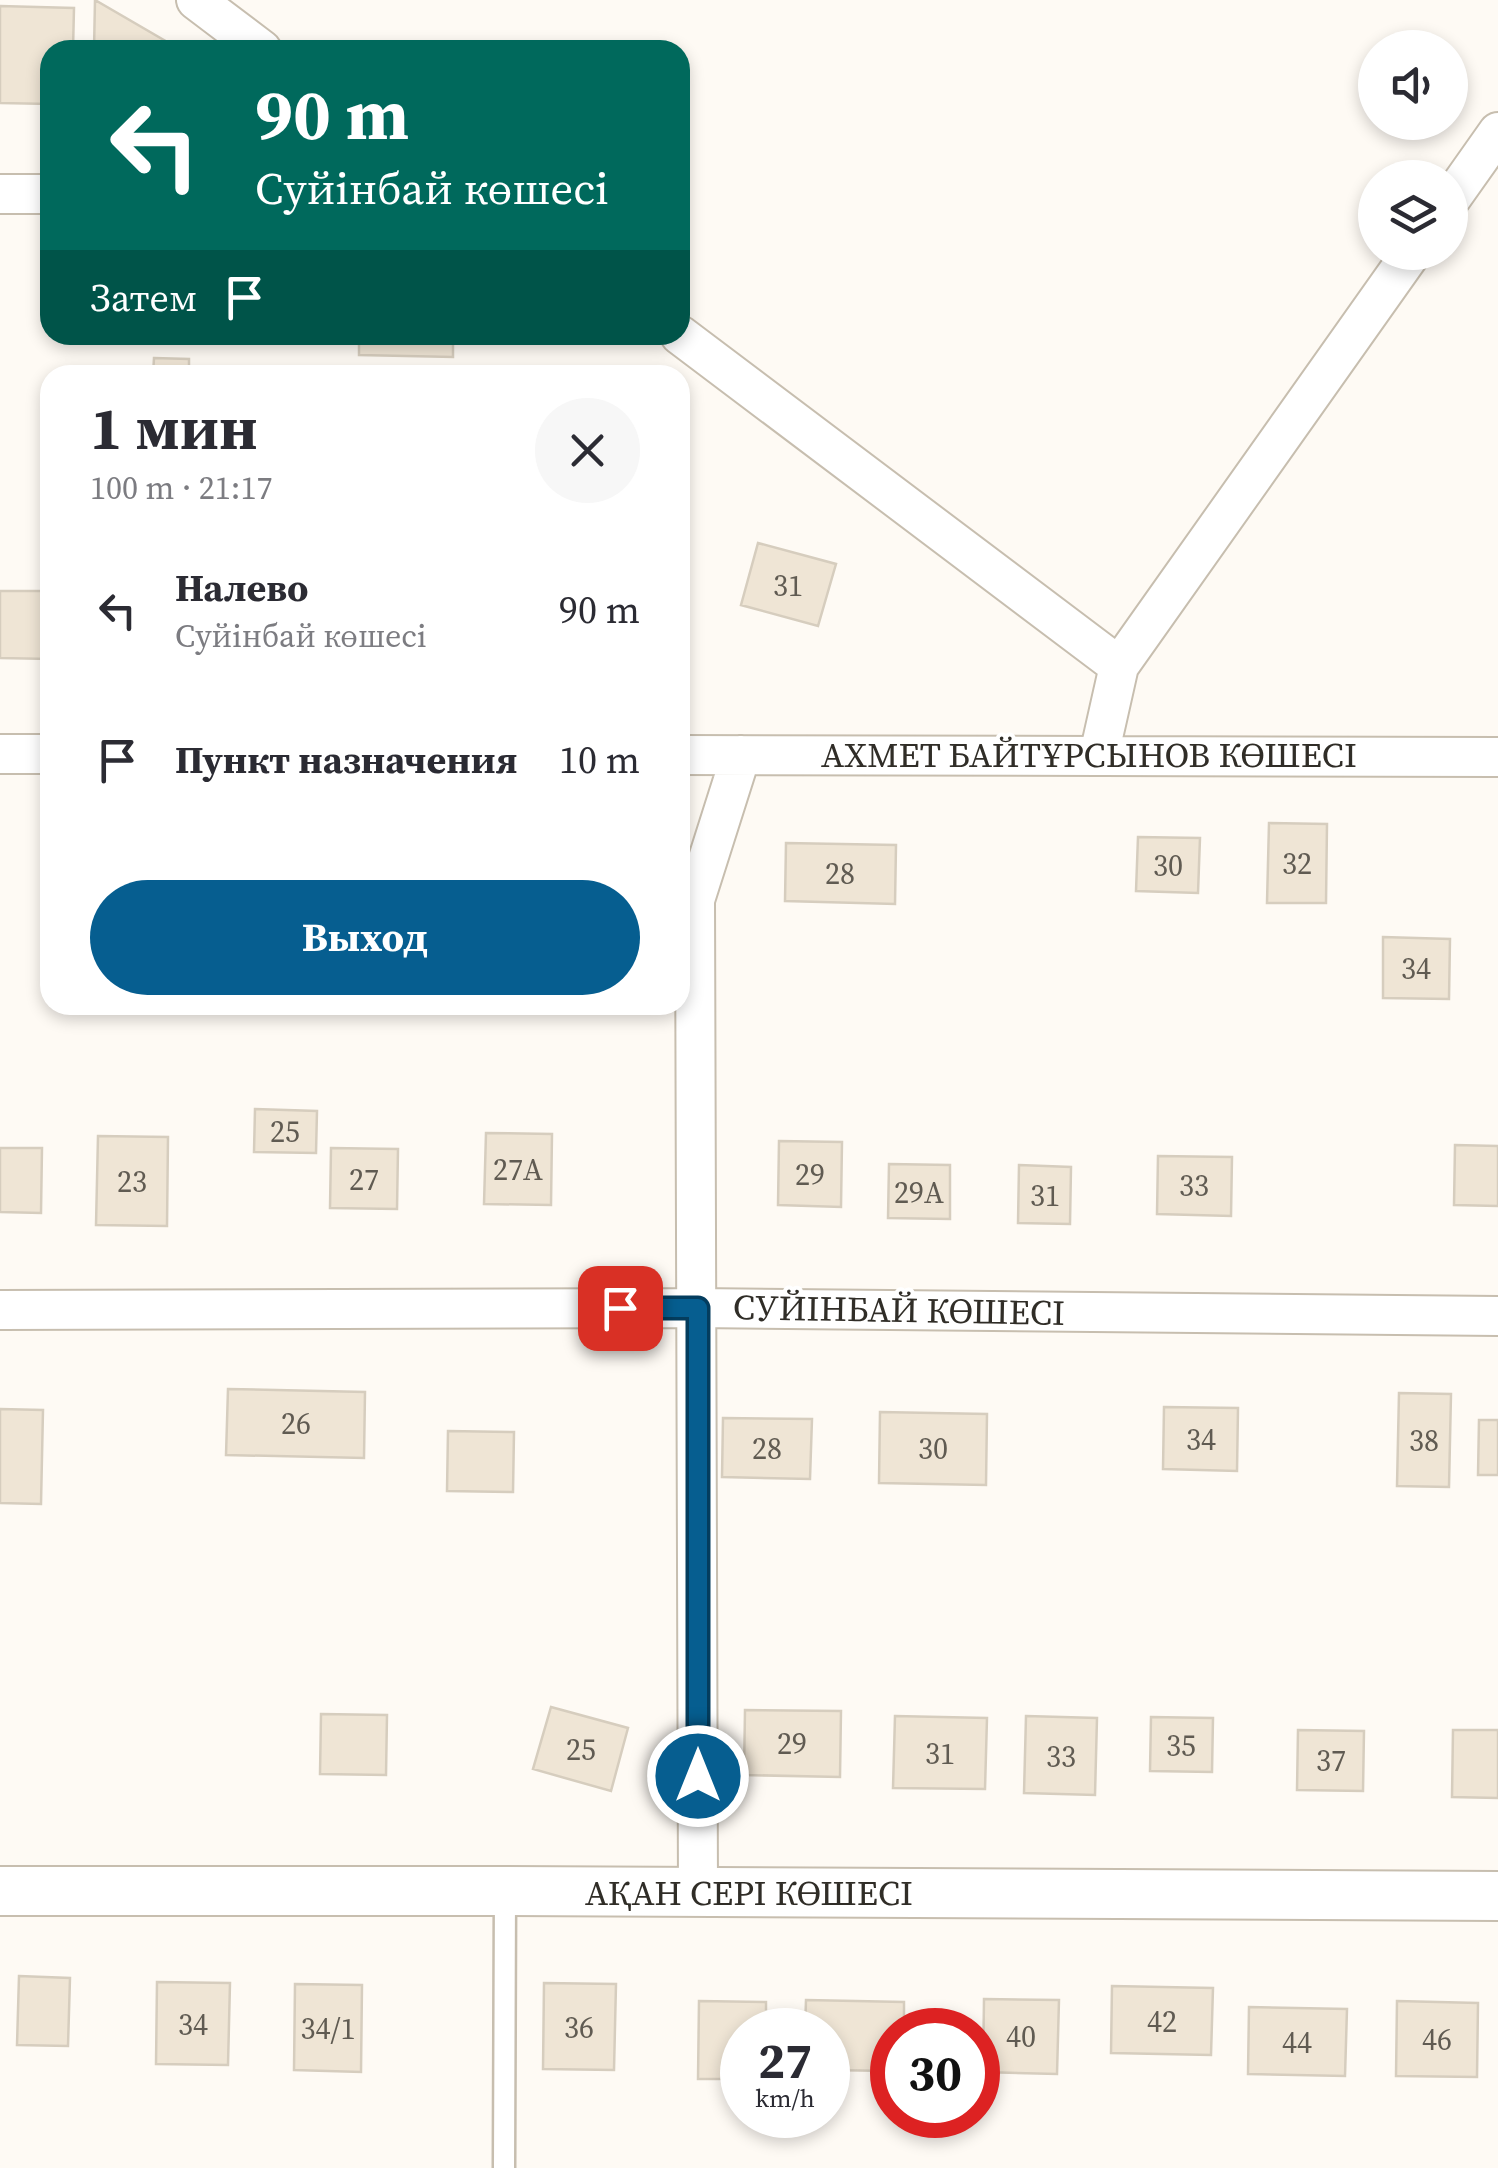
<!DOCTYPE html>
<html lang="ru">
<head>
<meta charset="utf-8">
<style>
	:root { --surface:#fff; --page:#f7f7f7; --text:#2b2b33; --muted:#7c7c81; --accent:#065e90 }
	body { margin:0; font-family:"Source Serif 4",serif; background:var(--page); color:var(--text); height:100vh; display:flex; flex-direction:column; font-size:38px; white-space:nowrap }
	* { box-sizing:border-box; margin:0 }
	p { font-size:32px; color:var(--muted) }
	.icon { flex:none; width:55px; height:55px; fill:none; stroke:currentColor; stroke-width:2; stroke-linecap:round; stroke-linejoin:round }
	.map { position:relative; flex:1; overflow:hidden }
	.drawer { position:absolute; left:40px; top:365px; width:650px; height:650px; display:flex; flex-direction:column; background:var(--surface); border-radius:30px; box-shadow:0 5px 15px #0003 }
	.drawer>* { flex:none }
	.banner { position:absolute; left:40px; top:40px; width:650px; height:305px; border-radius:30px; box-shadow:0 5px 15px #0003; background:#00695c; color:#fff; overflow:hidden }
	.buttons { position:absolute; left:1358px; top:30px; display:grid; gap:20px }
	.buttons a { display:grid; place-items:center; width:110px; height:110px; border-radius:50%; background:var(--surface); box-shadow:0 5px 15px #0003; font-size:50px }
	.speed { position:absolute; left:720px; top:2008px; display:flex; gap:20px; font-size:50px; font-weight:700; text-align:center }
	.speed>* { display:grid; place-content:center; width:130px; height:130px; border-radius:50%; background:var(--surface); box-shadow:0 5px 15px #0003; line-height:1 }
	.speed small { font-size:25px; font-weight:400 }
	.speed .limit { border:15px solid #d22; background:#fff; color:#111 }
	.pin { position:absolute; display:grid; place-items:center; width:85px; height:85px; color:#fff; margin:-42px; border-radius:20px; box-shadow:0 5px 15px #0006 }
	.me { position:absolute; width:110px; margin:-55px; rotate:0deg; stroke-linejoin:round; filter:drop-shadow(0 0 8px #0008) }
	.turn { display:flex; align-items:center; gap:35px; height:210px; padding:0 50px; font-size:45px }
	.turn .icon { width:130px; height:130px; stroke-width:2.5 }
	.turn b { display:block; font-size:70px; line-height:85px }
	.then { display:flex; align-items:center; height:95px; padding:0 50px; background:#0003; gap:20px; font-size:38px }
	.round { display:grid; place-items:center; flex:none; width:105px; height:105px; border-radius:52px; background:var(--page) }
	.head { display:flex; align-items:center; justify-content:space-between; height:170px; padding:0 50px }
	h1 { font-size:60px; font-weight:700; line-height:75px }
	.button { display:flex; gap:20px; margin-top:auto; padding:20px 50px }
	.button a { flex:1; height:115px; border-radius:60px; background:var(--accent); color:#fff; font-size:40px; font-weight:700; line-height:115px; text-align:center }
	ul { padding:0; list-style:none }
	li { display:flex; align-items:center; gap:30px; height:150px; padding:0 50px }
	li div { flex:1 }
	li b { display:block; font-size:38px }
	li em { font-style:normal }
	.map>svg:first-child { display:block }
	.building { fill:#efe5d5; stroke:#d6cdbe; stroke-width:2.5 }
	.lines { fill:none; stroke-linecap:round; stroke-linejoin:round }
	.service-casing { stroke:#c7beaf; stroke-width:25 }
	.minor-casing { stroke:#c7beaf; stroke-width:42 }
	.tertiary-casing { stroke:#c7beaf; stroke-width:52 }
	.service { stroke:#fff; stroke-width:20 }
	.minor { stroke:#fff; stroke-width:38 }
	.tertiary { stroke:#fff; stroke-width:48 }
	.route-casing { stroke:#043d5e; stroke-width:25 }
	.route { stroke:#065e90; stroke-width:18 }
	.labels { text-anchor:middle; dominant-baseline:central; stroke-width:8; stroke-linejoin:round; paint-order:stroke }
	.number-label { font-size:30px; fill:#605b52 }
	.street-label { font-size:35px; fill:#302d27; stroke:#fff }
</style>
</head>
<body>
<div class="map">
<svg width="1498" height="2168" viewBox="0 0 1498 2168">
	<rect width="100%" height="100%" fill="#fefaf4"/>
	<path class="building" d="M 95,0 L 181,50 L 94,50 Z
		M 0,6 L 74,8 L 73,50 L 50,50 L 50,104 L 0,103 Z
		M 359,335 L 453,335 L 453,357 L 359,355 Z
		M 154,358 L 189,359 L 189,375 L 153,375 Z
		M 758,543 L 836,564 L 818,626 L 741,605 Z
		M 0,591 L 50,591 L 50,659 L 0,658 Z
		M 1269,823 L 1327,824 L 1326,903 L 1267,903 Z
		M 1138,837 L 1200,838 L 1198,893 L 1136,891 Z
		M 786,843 L 896,845 L 895,904 L 785,901 Z
		M 1383,937 L 1450,939 L 1449,999 L 1383,998 Z
		M 255,1109 L 317,1111 L 316,1153 L 254,1152 Z
		M 486,1133 L 552,1134 L 551,1205 L 484,1204 Z
		M 98,1136 L 168,1137 L 167,1226 L 96,1225 Z
		M 779,1141 L 842,1142 L 841,1207 L 778,1205 Z
		M 1455,1145 L 1498,1146 L 1498,1206 L 1454,1205 Z
		M 0,1148 L 42,1148 L 41,1213 L 0,1212 Z
		M 331,1148 L 398,1149 L 397,1209 L 330,1208 Z
		M 1158,1156 L 1232,1157 L 1231,1216 L 1157,1214 Z
		M 889,1164 L 950,1165 L 950,1219 L 888,1218 Z
		M 1019,1165 L 1071,1167 L 1070,1224 L 1018,1223 Z
		M 228,1389 L 365,1392 L 364,1458 L 226,1455 Z
		M 1399,1393 L 1451,1394 L 1449,1487 L 1397,1486 Z
		M 1164,1407 L 1238,1408 L 1237,1471 L 1163,1469 Z
		M 0,1409 L 43,1410 L 41,1504 L 0,1503 Z
		M 880,1412 L 987,1414 L 986,1485 L 879,1483 Z
		M 723,1418 L 812,1419 L 810,1479 L 722,1477 Z
		M 1479,1420 L 1498,1420 L 1498,1475 L 1478,1475 Z
		M 448,1431 L 514,1432 L 513,1492 L 447,1491 Z
		M 551,1707 L 628,1728 L 611,1791 L 533,1769 Z
		M 745,1710 L 841,1711 L 840,1777 L 744,1775 Z
		M 321,1714 L 387,1715 L 386,1775 L 320,1774 Z
		M 895,1716 L 987,1718 L 985,1789 L 893,1788 Z
		M 1026,1716 L 1097,1718 L 1095,1795 L 1024,1793 Z
		M 1151,1717 L 1213,1718 L 1212,1772 L 1150,1771 Z
		M 1298,1730 L 1364,1731 L 1363,1791 L 1297,1790 Z
		M 1453,1730 L 1498,1730 L 1498,1798 L 1452,1797 Z
		M 19,1976 L 70,1978 L 68,2046 L 17,2045 Z
		M 157,1982 L 230,1983 L 228,2065 L 156,2064 Z
		M 544,1983 L 616,1984 L 614,2070 L 543,2069 Z
		M 295,1984 L 362,1985 L 361,2072 L 294,2070 Z
		M 1112,1986 L 1213,1988 L 1211,2055 L 1111,2053 Z
		M 984,1999 L 1059,2000 L 1057,2074 L 983,2072 Z
		M 806,2000 L 904,2002 L 904,2030 L 892,2030 L 892,2071 L 828,2070 L 828,2030 L 805,2030 Z
		M 699,2001 L 766,2002 L 766,2030 L 742,2030 L 742,2079 L 698,2079 Z
		M 1397,2001 L 1478,2003 L 1477,2077 L 1396,2076 Z
		M 1249,2007 L 1347,2009 L 1345,2076 L 1248,2074 Z"/>
	<g class="lines">
		<g class="service-casing">
			<path id="service" d="M 504,2168 L 505,1891"/>
		</g>
		<g class="minor-casing">
			<path id="minor" d="M 196,0 L 262,50
				M 0,194 L 50,194
				M 1450,200 L 1498,132
				M 680,335 L 1119,666 L 1099,755
				M 1119,666 L 1412,252
				M 0,754 L 50,754
				M 680,755 L 1498,757
				M 0,1310 L 697,1308 L 1498,1316
				M 698,1893 L 695,900 L 741,755"/>
		</g>
		<g class="tertiary-casing">
			<path id="tertiary" d="M 0,1891 L 505,1891 L 1498,1896"/>
		</g>
		<use href="#service" class="service"/>
		<use href="#minor" class="minor"/>
		<use href="#tertiary" class="tertiary"/>
	</g>
	<g class="lines">
		<g class="route-casing">
			<path id="route" d="M 620,1308 L 698,1308 L 698,1776"/>
		</g>
		<use href="#route" class="route"/>
	</g>
	<g class="labels">
		<g class="number-label">
			<text x="788" y="585">31</text>
			<text x="1297" y="863">32</text>
			<text x="1168" y="865">30</text>
			<text x="840" y="873">28</text>
			<text x="1416" y="968">34</text>
			<text x="285" y="1131">25</text>
			<text x="518" y="1169">27А</text>
			<text x="810" y="1174">29</text>
			<text x="364" y="1179">27</text>
			<text x="132" y="1181">23</text>
			<text x="1194" y="1185">33</text>
			<text x="919" y="1192">29А</text>
			<text x="1045" y="1195">31</text>
			<text x="296" y="1423">26</text>
			<text x="1201" y="1439">34</text>
			<text x="1424" y="1440">38</text>
			<text x="767" y="1448">28</text>
			<text x="933" y="1448">30</text>
			<text x="792" y="1743">29</text>
			<text x="1181" y="1745">35</text>
			<text x="581" y="1749">25</text>
			<text x="940" y="1753">31</text>
			<text x="1061" y="1756">33</text>
			<text x="1331" y="1760">37</text>
			<text x="1162" y="2021">42</text>
			<text x="193" y="2024">34</text>
			<text x="579" y="2027">36</text>
			<text x="328" y="2028">34/1</text>
			<text x="1021" y="2036">40</text>
			<text x="1437" y="2039">46</text>
			<text x="1297" y="2042">44</text>
		</g>
		<g class="street-label">
			<text x="1089" y="755">АХМЕТ БАЙТҰРСЫНОВ КӨШЕСІ</text>
			<text transform="translate(899 1310) rotate(1)">СУЙІНБАЙ КӨШЕСІ</text>
			<text x="749" y="1893">АҚАН СЕРІ КӨШЕСІ</text>
		</g>
	</g>
</svg>
<div class="buttons">
<a><svg class="icon" aria-label="sound" viewBox="0 0 24 24"><path d="M4 9h4l5-4v14l-5-4H4zM17 9q2 3 0 6"/></svg></a>
<a><svg class="icon" aria-label="layers" viewBox="0 0 24 24"><path d="M12 4l9 5-9 5-9-5zM3 14l9 5 9-5"/></svg></a>
</div>
<div class="speed"><div>27<small>km/h</small></div><div class="limit">30</div></div>
<div class="pin" style="left:620px;top:1308px;background:#d93025"><svg class="icon" aria-label="arrive" viewBox="0 0 24 24"><path d="M6 21V4h12l-3 4 3 4H6"/></svg></div>
<svg class="me" style="left:698px;top:1776px" viewBox="-20 -20 40 40"><circle r="17" fill="#065e90" stroke="#fff" stroke-width="3"/><path d="M0-11L8 9 0 5-8 9z" fill="#fff"/></svg>
<div class="banner">
<div class="turn"><svg class="icon" aria-label="left" viewBox="0 0 24 24"><path d="M17 20v-9H6M10 6l-5 5 5 5"/></svg><div><b>90 m</b>Суйінбай көшесі</div></div>
<div class="then">Затем<svg class="icon" aria-label="arrive" viewBox="0 0 24 24"><path d="M6 21V4h12l-3 4 3 4H6"/></svg></div>
</div>
<section class="drawer">
<div class="head"><div><h1>1 мин</h1><p>100 m · 21:17</p></div><a class="round"><svg class="icon" aria-label="close" viewBox="0 0 24 24"><path d="M6 6l12 12M18 6L6 18"/></svg></a></div>
<ul>
<li><svg class="icon" aria-label="left" viewBox="0 0 24 24"><path d="M17 20v-9H6M10 6l-5 5 5 5"/></svg><div><b>Налево</b><p>Суйінбай көшесі</p></div><em>90 m</em></li>
<li><svg class="icon" aria-label="arrive" viewBox="0 0 24 24"><path d="M6 21V4h12l-3 4 3 4H6"/></svg><div><b>Пункт назначения</b></div><em>10 m</em></li>
</ul>
<div class="button"><a>Выход</a></div>
</section>
</div>
</body>
</html>
